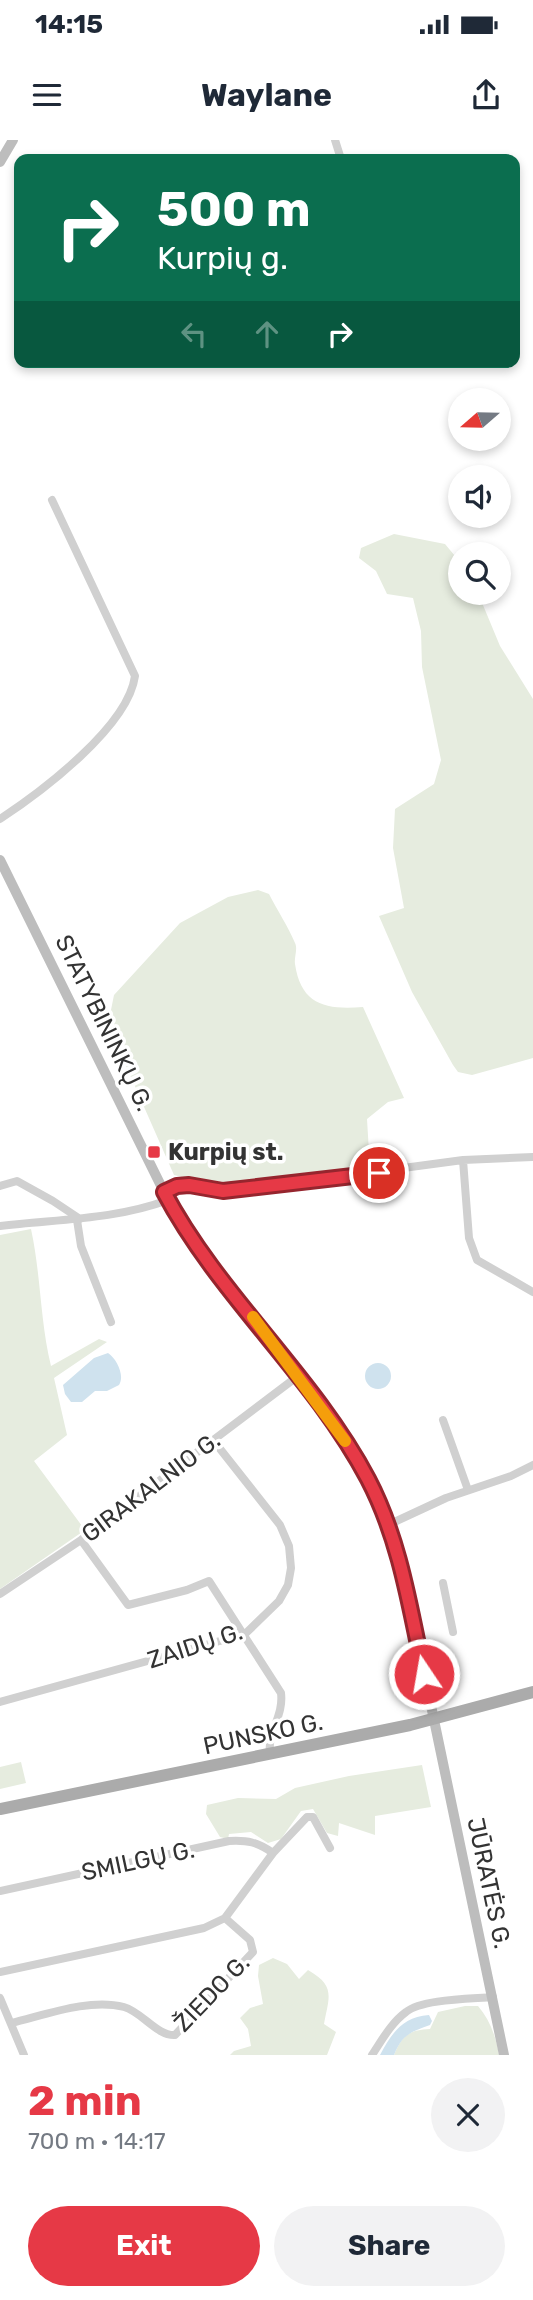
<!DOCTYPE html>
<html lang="en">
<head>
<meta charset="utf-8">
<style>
	:root { --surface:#fff; --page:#f2f2f3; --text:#1f2937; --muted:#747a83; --accent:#e63946 }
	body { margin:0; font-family:Rubik,sans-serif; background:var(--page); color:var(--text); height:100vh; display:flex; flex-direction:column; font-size:26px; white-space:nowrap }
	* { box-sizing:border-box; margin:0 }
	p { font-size:23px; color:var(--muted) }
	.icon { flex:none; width:38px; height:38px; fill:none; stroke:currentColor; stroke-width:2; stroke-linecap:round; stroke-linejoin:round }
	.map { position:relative; height:1915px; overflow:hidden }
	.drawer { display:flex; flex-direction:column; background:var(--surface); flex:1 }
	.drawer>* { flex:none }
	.banner { position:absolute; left:14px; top:14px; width:506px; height:214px; border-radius:14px; box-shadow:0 4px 10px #0003; background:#0b6e4f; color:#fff; overflow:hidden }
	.needle { width:46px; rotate:250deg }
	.controls { position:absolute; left:448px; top:248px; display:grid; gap:14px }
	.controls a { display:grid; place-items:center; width:63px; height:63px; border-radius:50%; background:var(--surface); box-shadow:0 4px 10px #0003; font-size:35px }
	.pin { position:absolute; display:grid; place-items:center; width:60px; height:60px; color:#fff; margin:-30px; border:4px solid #fff; border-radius:50%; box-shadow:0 2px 7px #0007 }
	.me { position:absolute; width:77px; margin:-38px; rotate:348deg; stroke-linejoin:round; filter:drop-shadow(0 0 5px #0008) }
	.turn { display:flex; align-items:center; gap:24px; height:147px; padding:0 28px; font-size:32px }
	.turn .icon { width:91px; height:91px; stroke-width:2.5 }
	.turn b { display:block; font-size:49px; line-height:60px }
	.lanes { display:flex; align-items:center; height:66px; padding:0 28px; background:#0003; justify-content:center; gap:35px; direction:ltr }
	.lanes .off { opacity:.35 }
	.round { display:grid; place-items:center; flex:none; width:74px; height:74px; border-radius:37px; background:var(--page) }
	.head { display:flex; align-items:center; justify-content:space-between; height:119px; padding:0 28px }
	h1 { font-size:42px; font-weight:700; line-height:52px; color:var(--accent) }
	.action { display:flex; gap:14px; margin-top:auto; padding:14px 28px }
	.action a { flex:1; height:80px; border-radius:42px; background:var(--accent); color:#fff; font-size:28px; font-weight:700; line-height:80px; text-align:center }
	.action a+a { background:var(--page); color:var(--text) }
	.status { display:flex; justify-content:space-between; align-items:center; height:49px; padding:0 35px; background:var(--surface); direction:ltr }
	.status svg { height:19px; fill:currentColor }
	header { display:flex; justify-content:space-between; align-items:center; height:91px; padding:0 28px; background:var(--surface); font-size:32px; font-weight:700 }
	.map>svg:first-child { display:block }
	.green { fill:#e6ecdf }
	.water { fill:#cfe2ee }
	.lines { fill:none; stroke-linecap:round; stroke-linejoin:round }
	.street { stroke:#d0d0d0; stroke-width:8 }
	.secondary { stroke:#bdbdbd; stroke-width:10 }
	.primary { stroke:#ababab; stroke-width:12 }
	.route-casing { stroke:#96252e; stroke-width:18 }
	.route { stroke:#e63946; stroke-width:12 }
	.slow { stroke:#f59e0b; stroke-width:12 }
	.poi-dot { fill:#e63946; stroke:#fff; stroke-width:2.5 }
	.labels { text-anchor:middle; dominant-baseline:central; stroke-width:7; stroke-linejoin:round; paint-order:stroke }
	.street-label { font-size:24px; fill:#333; stroke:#fff }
	.poi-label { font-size:24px; font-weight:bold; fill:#333; stroke:#fff; text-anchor:start }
</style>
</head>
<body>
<div class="status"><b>14:15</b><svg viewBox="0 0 49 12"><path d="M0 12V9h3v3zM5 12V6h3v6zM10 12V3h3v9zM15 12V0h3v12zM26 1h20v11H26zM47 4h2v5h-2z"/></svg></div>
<header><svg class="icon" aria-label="menu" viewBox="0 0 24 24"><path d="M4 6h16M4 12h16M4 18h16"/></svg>Waylane<svg class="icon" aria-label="share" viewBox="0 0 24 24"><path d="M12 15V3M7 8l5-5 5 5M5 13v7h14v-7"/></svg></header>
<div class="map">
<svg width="533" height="1915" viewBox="0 0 533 1915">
	<rect width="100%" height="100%" fill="#fff"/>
	<path class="green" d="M 394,394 L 445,404 L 460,422 L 460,453 L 478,453 L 500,506 L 533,559 L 533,918 L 472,935 L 458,932 L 453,925 L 412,852 L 379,776 L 404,768 L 393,708 L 395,669 L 434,644 L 441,620 L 422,527 L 421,491 L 413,458 L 387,454 L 376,431 L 359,418 L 361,408 Z
		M 258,750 L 269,754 C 277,770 288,786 295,803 C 298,809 294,817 295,824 C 301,865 326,870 363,867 L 404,958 L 388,962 L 367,979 L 370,1029 L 217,1046 L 174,1035 L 108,885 L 114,855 L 180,783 L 228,757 Z
		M 31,1089 C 41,1135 40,1181 51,1226 L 99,1199 L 107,1202 L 54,1238 L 67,1295 L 34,1321 L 85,1390 L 0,1449 L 0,1095 Z
		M 21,1622 L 26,1643 L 0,1649 L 0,1627 Z
		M 422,1625 L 431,1667 L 375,1676 L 375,1695 L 339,1683 L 338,1696 L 327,1693 L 313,1669 L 301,1671 L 281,1699 L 268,1703 L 251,1692 L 229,1694 L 228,1699 L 220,1697 L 206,1674 L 207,1665 L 238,1658 L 276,1659 L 295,1648 L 349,1636 Z
		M 273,1818 L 287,1824 L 299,1839 L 308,1830 C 336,1846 329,1857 324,1884 L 336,1892 L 327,1915 L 230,1915 L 234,1911 L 251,1906 L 248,1889 L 240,1878 L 250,1868 L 263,1864 L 258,1836 L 259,1825 Z
		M 465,1866 L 478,1866 C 490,1880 496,1897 499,1915 L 394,1915 C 402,1895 409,1890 430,1889 L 438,1872 Z"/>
	<path class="water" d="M 108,1213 C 117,1219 125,1236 119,1245 L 107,1251 L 95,1251 L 82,1262 L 71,1262 L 65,1254 L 63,1245 L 94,1218 Z
		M365 1236a13 13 0 1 1 26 0a13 13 0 1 1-26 0Z
		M 429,1875 L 432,1881 L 430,1885 C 410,1892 402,1895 394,1915 L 380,1915 C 392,1893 402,1877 429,1875 Z"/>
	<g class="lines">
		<path class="street" d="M 335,0 L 341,19
			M 0,679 C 41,652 128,587 135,536 L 52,360
			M 463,1020 L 469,1098 L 477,1120 L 533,1152
			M 0,1046 L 17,1041 L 53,1061 L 80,1079
			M 164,1052 C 190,1039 217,1051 247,1049 L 463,1020 L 533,1017
			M 77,1080 L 81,1106 L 111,1182
			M 0,1086 C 57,1079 114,1080 168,1060
			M 443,1280 L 468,1350
			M 388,1385 L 446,1358 L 511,1336 L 533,1325
			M 81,1400 L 128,1465 L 187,1450 L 209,1441 L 281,1553 C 284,1576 267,1592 270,1614
			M 443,1443 L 453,1492
			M 0,1454 L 81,1400 L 298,1236
			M 0,1562 L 245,1494 L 279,1461 L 288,1445 L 291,1428 L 289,1406 L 280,1385 L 213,1300
			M 0,1751 L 229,1701 C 248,1700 257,1702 273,1713
			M 0,1832 L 204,1788 L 225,1778 L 273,1713 L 307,1677 L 313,1677 L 330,1708
			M 0,1858 L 24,1915
			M 11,1883 C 45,1875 89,1858 124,1867 C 142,1872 157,1896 175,1895 L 253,1812 L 250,1800 L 225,1778
			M 372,1915 C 382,1900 391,1883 406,1872 C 422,1859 471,1859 493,1857"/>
		<path class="secondary" d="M 0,22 L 13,0
			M 0,720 L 171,1066 L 187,1092 C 269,1199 374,1307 405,1441 L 504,1915"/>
		<path class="primary" d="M 0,1669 L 410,1585 L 533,1552"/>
	</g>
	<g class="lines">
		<g class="route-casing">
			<path id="route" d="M 379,1033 L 223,1051 L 189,1045 L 177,1046 L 164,1052 C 219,1156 313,1235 368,1339 C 400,1400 410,1468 424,1534"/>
		</g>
		<use href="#route" class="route"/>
		<path class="slow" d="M 253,1177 L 345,1301"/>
	</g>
	<rect class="poi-dot" x="147" y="1005" width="14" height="14" rx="3.5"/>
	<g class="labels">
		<g class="street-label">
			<text transform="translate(104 883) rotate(64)">STATYBININKŲ G.</text>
			<text transform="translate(151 1347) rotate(-37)">GIRAKALNIO G.</text>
			<text transform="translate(195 1506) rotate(-18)">ZAIDŲ G.</text>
			<text transform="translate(263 1594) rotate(-12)">PUNSKO G.</text>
			<text transform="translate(138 1721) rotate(-12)">SMILGŲ G.</text>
			<text transform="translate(489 1743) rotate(78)">JŪRATĖS G.</text>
			<text transform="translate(212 1853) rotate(-46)">ŽIEDO G.</text>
		</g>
		<g class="poi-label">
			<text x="168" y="1012">Kurpių st.</text>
		</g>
	</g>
</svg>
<div class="controls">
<a><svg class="needle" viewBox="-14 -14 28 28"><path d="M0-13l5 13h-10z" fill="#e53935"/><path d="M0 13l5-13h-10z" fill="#747a83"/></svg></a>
<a><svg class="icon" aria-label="sound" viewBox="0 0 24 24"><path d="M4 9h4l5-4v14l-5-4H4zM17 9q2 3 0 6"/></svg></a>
<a><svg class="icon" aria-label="search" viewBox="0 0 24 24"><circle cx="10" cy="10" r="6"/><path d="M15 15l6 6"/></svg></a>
</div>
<div class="pin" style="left:379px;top:1033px;background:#d93025"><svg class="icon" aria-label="arrive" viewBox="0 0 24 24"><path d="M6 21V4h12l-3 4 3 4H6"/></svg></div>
<svg class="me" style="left:424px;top:1534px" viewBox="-20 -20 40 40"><circle r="17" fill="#e63946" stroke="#fff" stroke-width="3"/><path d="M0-11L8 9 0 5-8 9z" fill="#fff"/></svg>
<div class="banner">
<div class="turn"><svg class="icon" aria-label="right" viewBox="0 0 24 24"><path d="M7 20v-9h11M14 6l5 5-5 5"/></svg><div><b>500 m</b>Kurpių g.</div></div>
<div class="lanes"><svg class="icon off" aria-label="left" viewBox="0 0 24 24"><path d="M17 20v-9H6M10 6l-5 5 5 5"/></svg><svg class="icon off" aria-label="ahead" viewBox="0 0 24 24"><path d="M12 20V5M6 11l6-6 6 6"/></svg><svg class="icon" aria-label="right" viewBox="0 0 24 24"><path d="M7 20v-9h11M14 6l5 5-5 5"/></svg></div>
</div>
</div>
<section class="drawer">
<div class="head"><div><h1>2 min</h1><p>700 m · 14:17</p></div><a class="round"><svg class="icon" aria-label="close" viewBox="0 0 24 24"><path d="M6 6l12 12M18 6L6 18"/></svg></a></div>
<div class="action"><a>Exit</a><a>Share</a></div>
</section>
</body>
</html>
